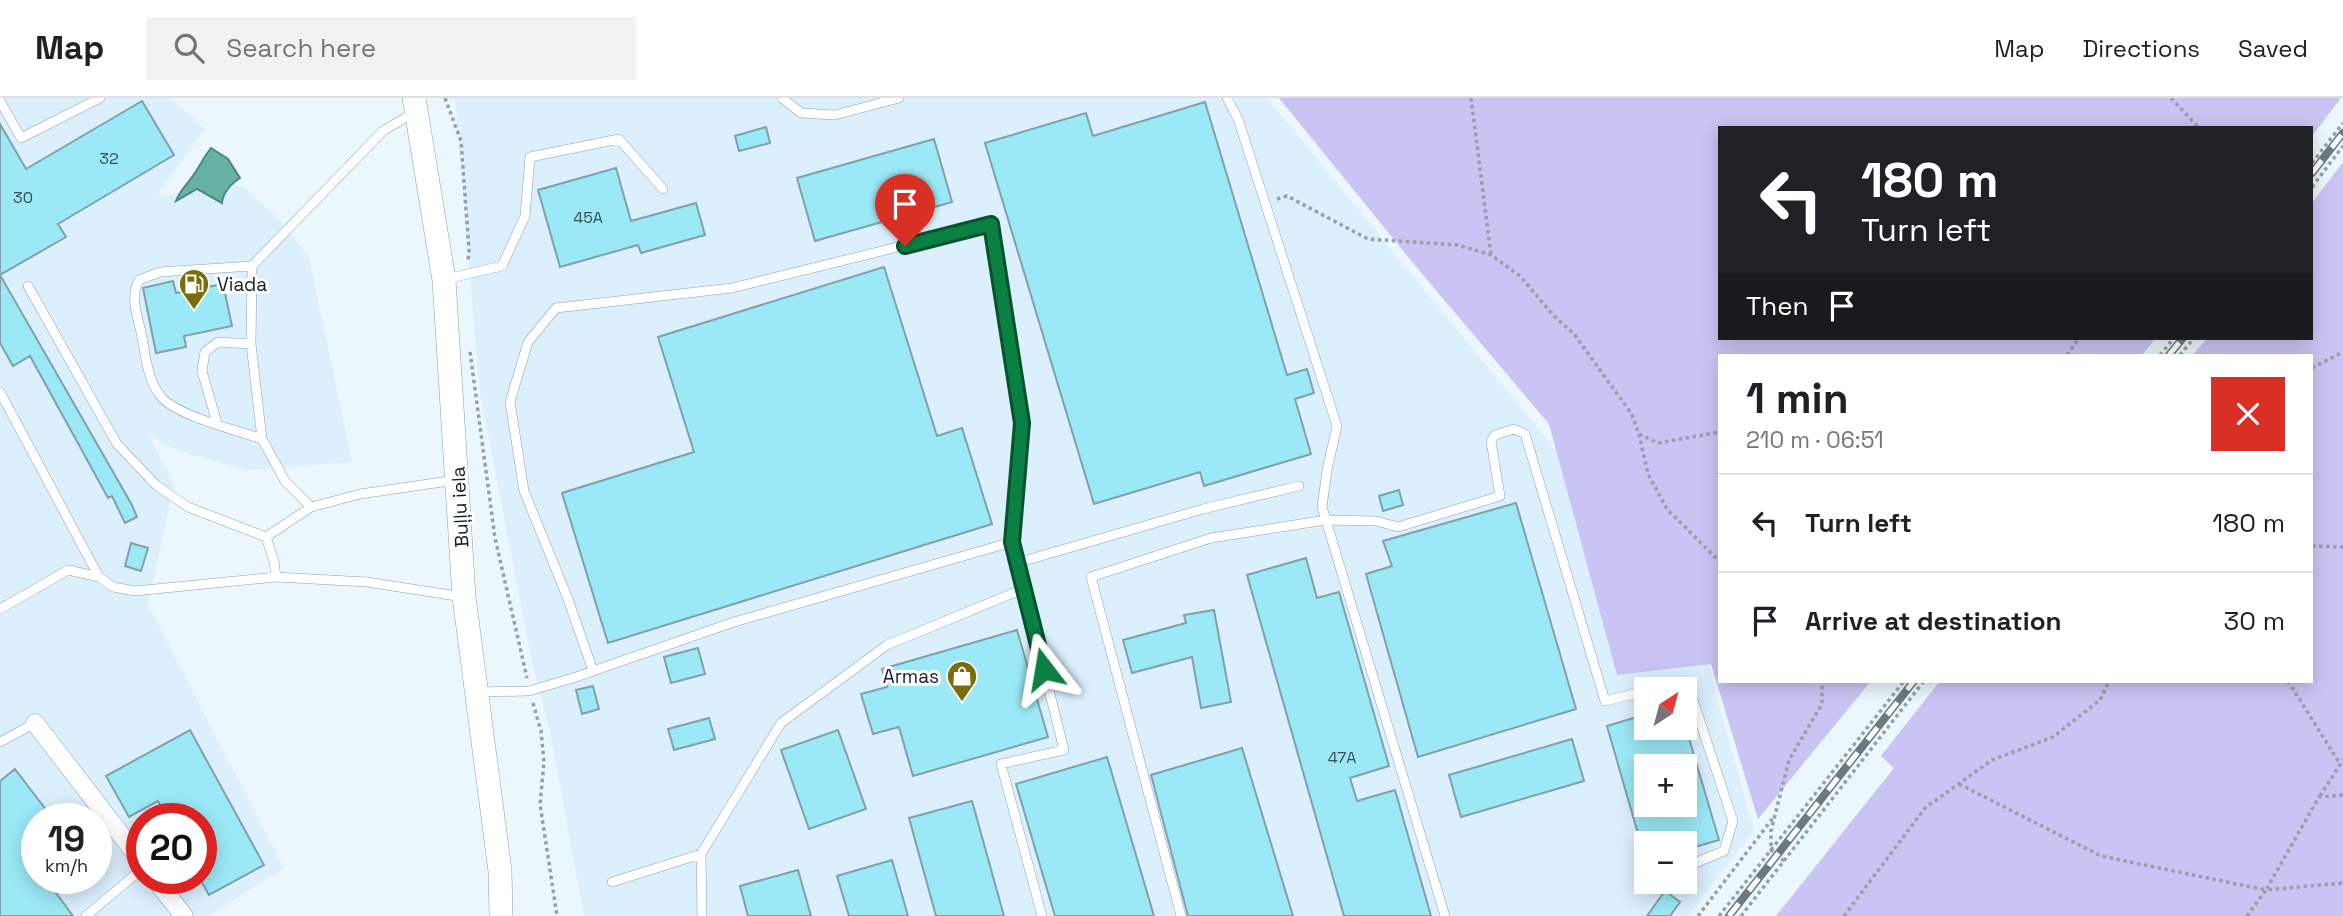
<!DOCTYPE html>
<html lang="en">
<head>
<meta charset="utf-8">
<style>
	:root { --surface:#fff; --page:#f2f2f2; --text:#202124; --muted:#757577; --line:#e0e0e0 }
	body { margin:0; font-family:"Space Grotesk",sans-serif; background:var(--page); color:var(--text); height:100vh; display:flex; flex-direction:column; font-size:26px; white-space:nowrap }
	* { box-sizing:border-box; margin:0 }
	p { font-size:23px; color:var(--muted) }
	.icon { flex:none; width:38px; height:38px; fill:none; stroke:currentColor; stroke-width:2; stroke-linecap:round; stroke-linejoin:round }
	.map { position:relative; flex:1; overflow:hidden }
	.details { position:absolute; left:1718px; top:256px; width:595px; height:329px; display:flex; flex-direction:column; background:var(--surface); border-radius:0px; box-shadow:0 4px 18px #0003 }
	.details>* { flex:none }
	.hud { position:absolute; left:1718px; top:28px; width:595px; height:214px; border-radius:0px; box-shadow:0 4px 18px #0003; background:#202124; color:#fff; overflow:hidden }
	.needle { width:46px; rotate:36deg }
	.buttons { position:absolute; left:1634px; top:579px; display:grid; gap:14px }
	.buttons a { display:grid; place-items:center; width:63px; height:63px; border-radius:0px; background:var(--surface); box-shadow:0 4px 18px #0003; font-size:35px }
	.speed { position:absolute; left:21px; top:705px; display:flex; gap:14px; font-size:35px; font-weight:700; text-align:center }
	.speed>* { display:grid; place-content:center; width:91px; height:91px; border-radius:50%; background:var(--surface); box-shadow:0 4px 18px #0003; line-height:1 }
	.speed small { font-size:18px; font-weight:400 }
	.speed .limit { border:10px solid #d22; background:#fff; color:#111 }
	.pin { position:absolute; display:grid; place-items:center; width:60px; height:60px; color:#fff; margin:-72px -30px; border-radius:50% 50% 50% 0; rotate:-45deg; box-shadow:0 0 7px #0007 }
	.pin .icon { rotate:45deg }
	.me { position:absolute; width:77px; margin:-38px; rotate:346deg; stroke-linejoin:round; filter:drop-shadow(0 0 5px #0008) }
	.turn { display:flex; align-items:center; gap:24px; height:147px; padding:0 28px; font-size:32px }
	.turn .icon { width:91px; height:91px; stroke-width:2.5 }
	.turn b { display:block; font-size:49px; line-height:60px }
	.then { display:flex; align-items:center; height:66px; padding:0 28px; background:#0003; gap:14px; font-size:26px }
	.round { display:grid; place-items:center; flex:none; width:74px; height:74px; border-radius:0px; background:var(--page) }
	.overview { display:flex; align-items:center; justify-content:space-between; height:119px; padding:0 28px }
	h1 { font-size:42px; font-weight:700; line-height:52px }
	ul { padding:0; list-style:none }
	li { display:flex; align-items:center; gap:21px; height:98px; padding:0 28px; border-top:2px solid var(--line) }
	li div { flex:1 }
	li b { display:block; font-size:26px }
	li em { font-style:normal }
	header { display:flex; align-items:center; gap:42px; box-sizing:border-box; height:98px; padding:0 35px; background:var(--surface); border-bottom:2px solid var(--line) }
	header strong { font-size:33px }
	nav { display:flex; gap:38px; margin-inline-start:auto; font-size:24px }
	.search { width:490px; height:63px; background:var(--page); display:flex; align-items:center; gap:18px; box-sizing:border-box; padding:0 24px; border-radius:0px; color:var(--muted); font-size:26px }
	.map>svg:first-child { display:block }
	.built { fill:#dbeffd; fill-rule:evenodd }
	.green { fill:#cac4f4 }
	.water { fill:#66b3a6; stroke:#4d867f; stroke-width:2 }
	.building { fill:#9be9f7; stroke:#80a1a7; stroke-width:2; fill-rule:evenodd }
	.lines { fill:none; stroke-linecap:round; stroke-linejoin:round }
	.service-casing { stroke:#88a2b2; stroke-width:10 }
	.minor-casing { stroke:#88a2b2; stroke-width:19 }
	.tertiary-casing { stroke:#88a2b2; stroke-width:24 }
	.path { stroke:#96a1a7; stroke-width:3.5; stroke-dasharray:3.5 3.5; stroke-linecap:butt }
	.service { stroke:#fff; stroke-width:9 }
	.minor { stroke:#fff; stroke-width:18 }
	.tertiary { stroke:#fff; stroke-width:23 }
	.rail-casing { stroke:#6e797f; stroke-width:8 }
	.rail { stroke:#fff; stroke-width:5; stroke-dasharray:16; stroke-linecap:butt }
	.route-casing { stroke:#07532c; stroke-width:18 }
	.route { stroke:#0b8043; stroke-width:12 }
	.labels { text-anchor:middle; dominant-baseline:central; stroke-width:6; stroke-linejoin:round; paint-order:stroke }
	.number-label { font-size:16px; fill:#355058 }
	.poi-label { font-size:19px; fill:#131d23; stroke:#fff; text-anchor:start }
	.street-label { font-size:19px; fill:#131d23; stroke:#fff }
</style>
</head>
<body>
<header>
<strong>Map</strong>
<div class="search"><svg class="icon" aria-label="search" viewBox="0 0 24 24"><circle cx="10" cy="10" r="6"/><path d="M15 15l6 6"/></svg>Search here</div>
<nav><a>Map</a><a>Directions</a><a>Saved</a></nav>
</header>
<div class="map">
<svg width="2343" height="818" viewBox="0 0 2343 818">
	<rect width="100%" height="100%" fill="#ebf6fd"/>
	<path class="built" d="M 0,0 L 169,0 L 205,31 L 156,98 L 242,88 L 279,122 L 309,159 L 352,364 L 247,372 L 189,356 L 162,345 L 147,334 L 174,385 L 148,507 L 284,770 L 208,818 L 0,818 ZM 37,721 L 96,721 L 96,780 L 37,780 ZM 142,721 L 201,721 L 201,780 L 142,780 Z
		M 455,0 L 1267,0 L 1695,522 L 1754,732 L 1688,818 L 584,818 L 550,633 L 532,564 L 480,294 ZM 1647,592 L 1685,592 L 1685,630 L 1647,630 ZM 1647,668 L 1685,668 L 1685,707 L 1647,707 ZM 1647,746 L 1685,746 L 1685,784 L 1647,784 Z"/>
	<path class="green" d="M 1279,0 L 2341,0 L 2312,38 L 2312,30 L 1720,30 L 1720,240 L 2156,240 L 2142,257 L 1720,257 L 1720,583 L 1871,583 L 1758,721 L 1711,566 L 1617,577 L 1549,326 L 1413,165 Z
		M 2343,64 L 2343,818 L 1776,818 L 1894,670 L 1881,658 L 1940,583 L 2312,583 L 2312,257 L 2193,257 L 2207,240 L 2312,240 L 2312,105 Z"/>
	<path class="water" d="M 211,50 L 228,61 L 240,80 C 231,86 223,94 222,105 L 197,91 L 176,103 C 180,92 186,88 192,79 C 199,70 203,60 211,50 Z"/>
	<path class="building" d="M 142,3 L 174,57 L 58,126 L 66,139 L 0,177 L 132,407 L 137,419 L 125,425 L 112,398 L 108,400 L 30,258 L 13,268 L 0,245 L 0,26 L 26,71 Z
		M 1205,4 L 1287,277 L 1307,271 L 1314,295 L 1295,301 L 1311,356 L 1204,388 L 1200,374 L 1094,406 L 985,45 L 1086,15 L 1093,38 Z
		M 766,29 L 770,45 L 739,53 L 735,38 Z
		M 934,41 L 952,104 L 815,143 L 797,80 Z
		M 616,70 L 631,123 L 696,105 L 705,137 L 641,155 L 638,147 L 560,169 L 538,92 Z
		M 884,169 L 937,338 L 962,330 L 992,426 L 608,545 L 562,395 L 694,354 L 658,239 Z
		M 173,183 L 176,195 L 223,186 L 232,228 L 184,238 L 186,249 L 156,255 L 143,190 Z
		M 1399,392 L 1403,407 L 1383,413 L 1379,398 Z
		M 1516,405 L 1576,611 L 1418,659 L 1366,476 L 1392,468 L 1383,443 Z
		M 131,445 L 148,450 L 141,473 L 125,468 Z
		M 1306,460 L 1317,500 L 1339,494 L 1389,668 L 1350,680 L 1357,703 L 1395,692 L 1431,818 L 1344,818 L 1247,477 Z
		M 1214,512 L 1231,604 L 1201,610 L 1192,559 L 1132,575 L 1123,542 L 1186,525 L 1184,517 Z
		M 1017,532 L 1048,639 L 913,678 L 899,629 L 873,636 L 861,596 L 887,589 L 882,571 Z
		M 698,550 L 705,576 L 671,585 L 664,559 Z
		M 593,588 L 599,611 L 582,616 L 576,592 Z
		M 1647,616 L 1647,630 L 1686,630 L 1719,742 L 1685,752 L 1685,746 L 1641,746 L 1607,628 ZM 1647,668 L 1685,668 L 1685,707 L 1647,707 Z
		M 709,620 L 715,641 L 674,652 L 668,631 Z
		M 190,632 L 264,767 L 209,797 L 201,783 L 201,721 L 167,721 L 158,703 L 129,719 L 106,678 Z
		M 838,632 L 866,711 L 809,731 L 781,652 Z
		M 1572,641 L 1584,683 L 1461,719 L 1449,677 Z
		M 1242,650 L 1293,818 L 1188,818 L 1151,677 Z
		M 1107,659 L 1154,818 L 1055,818 L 1016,686 Z
		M 15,671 L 53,721 L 37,721 L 37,780 L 45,780 L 73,818 L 0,818 L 0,683 Z
		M 972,703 L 1004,818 L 936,818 L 909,720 Z
		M 892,762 L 908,818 L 849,818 L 837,778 Z
		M 798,772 L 811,818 L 748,818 L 740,788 Z
		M 1665,793 L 1680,804 L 1670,818 L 1647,818 Z"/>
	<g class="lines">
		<g class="service-casing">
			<path id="service" d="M 782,0 L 801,15 L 835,17 L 899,0
				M 1227,0 L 1238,21 L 1337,328 L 1327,372 L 1322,409 L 1445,818
				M 0,3 L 21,40 L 100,0
				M 413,15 L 383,33 L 252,168 L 251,246 L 262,341 L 285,383 L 311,409 L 360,396 L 456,382
				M 252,168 L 160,174 L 139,182 C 130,198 137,217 141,234 C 145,254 147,280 159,296 C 172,317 237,332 262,341
				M 446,181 L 502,168 L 525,118 L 530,59 L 619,41 L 663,91
				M 28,188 L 117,346 L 156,387 L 188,409 L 266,439 L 274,463 L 276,479
				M 0,294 L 99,479 L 113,489 L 135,493 L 276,479 L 367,484 L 463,499
				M 217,325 L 202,273 L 205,254 L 218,244 L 251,246
				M 266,439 L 311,409
				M 1017,465 L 1203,411 L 1299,388
				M 0,511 L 68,472 L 99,479
				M 593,573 L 568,501 L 524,393 L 510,304 L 528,244 L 556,210 L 732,190 L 991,126 L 1022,325 L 1012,444
				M 1653,592 L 1687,584 L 1733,723 L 1724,753 L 1685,769
				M 476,594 L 529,593 L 573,580 L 734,524 L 1012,444 L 1064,652 L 1001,666 L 1042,818
				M 0,644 L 35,625
				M 612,784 L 701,756
				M 1645,785 L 1648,784
				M 86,818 L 142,771
				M 702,818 L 701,756 L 781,625 L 887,547 L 1023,491
				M 1181,818 L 1091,479 L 1211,440 L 1326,422 L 1376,423 L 1398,429 L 1500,398 L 1491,343 L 1495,337 L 1514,331 L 1525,336 L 1605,603 L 1647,593"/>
		</g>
		<g class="minor-casing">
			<path id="minor" d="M 35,625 L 142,764
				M 154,780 L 184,818"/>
		</g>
		<g class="tertiary-casing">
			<path id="tertiary" d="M 414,0 L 444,182 L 464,499 L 500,773 L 501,818"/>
		</g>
		<path class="path" d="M 445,0 L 461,43 L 469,152 L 468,163
			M 1471,0 L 1491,157
			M 2171,0 L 2199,30
			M 2312,65 L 2343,25
			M 2312,89 L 2343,48
			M 1277,101 L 1287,98 L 1368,141 L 1458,147 L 1491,157 L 1520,178 L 1554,218 L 1574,236 L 1631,315 L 1639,336 L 1658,345 L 1720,334
			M 470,254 L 495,440 L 527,580
			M 2067,257 L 2079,240
			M 2160,257 L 2174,240
			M 2180,257 L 2194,240
			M 2312,270 L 2343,254
			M 1639,336 L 1648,376 L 1667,411 L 1720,464
			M 2312,448 L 2343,449
			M 2288,583 L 2340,666
			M 533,605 L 541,633 L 544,664 L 540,706 L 557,818
			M 1959,686 L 2101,758 L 2266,792 L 2319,699 L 2343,697
			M 2320,698 L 2343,662
			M 1784,763 L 1771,752 L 1771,733 L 1789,662 L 1822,606 L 1822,583
			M 1698,818 L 1773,720
			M 1719,818 L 1904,583
			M 1741,818 L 1924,583
			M 1844,818 L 1925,710 L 1992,662 L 2053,639 L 2100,602 L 2109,583
			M 2247,818 L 2266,792 L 2343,785"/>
		<use href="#service" class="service"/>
		<use href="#minor" class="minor"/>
		<use href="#tertiary" class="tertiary"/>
		<g class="rail-casing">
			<path id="rail" d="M 2312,75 L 2343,35
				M 2169,257 L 2183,240
				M 1729,818 L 1914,583"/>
		</g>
		<use href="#rail" class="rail"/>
	</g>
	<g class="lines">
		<g class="route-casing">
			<path id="route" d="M 905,148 L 991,126 L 1022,325 L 1012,444 L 1044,571"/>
		</g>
		<use href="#route" class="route"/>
	</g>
	<defs>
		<g id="fuel-pin" transform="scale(1.575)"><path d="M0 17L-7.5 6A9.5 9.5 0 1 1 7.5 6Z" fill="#7a6e0b" stroke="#fff"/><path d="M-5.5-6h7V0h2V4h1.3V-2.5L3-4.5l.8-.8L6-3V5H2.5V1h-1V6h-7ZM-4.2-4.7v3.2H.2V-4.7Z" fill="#fff"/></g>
		<g id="shop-pin" transform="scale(1.575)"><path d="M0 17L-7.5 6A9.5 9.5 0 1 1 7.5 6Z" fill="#7a6e0b" stroke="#fff"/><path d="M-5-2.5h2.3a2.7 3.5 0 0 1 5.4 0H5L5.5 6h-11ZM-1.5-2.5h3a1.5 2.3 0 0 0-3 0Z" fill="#fff"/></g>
	</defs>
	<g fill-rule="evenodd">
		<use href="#fuel-pin" x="194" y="186"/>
		<use href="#shop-pin" x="962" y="578"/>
	</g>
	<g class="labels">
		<g class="number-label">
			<text x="109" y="60">32</text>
			<text x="23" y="99">30</text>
			<text x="588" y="119">45A</text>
			<text x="1342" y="659">47A</text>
		</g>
		<g class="poi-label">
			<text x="217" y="186">Viada</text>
			<text x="939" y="578" text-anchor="end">Armas</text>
		</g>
		<g class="street-label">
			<text transform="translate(460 409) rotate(-93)">Buļļu iela</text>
		</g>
	</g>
</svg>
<div class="buttons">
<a><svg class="needle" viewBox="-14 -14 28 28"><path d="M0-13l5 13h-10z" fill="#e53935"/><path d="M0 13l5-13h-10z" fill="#757577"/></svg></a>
<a>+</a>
<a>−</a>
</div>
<div class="speed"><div>19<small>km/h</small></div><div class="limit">20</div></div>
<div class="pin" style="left:905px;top:148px;background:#d93025"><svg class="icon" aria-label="arrive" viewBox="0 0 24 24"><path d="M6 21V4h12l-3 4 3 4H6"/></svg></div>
<svg class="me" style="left:1044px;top:571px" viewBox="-20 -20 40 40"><path d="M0-17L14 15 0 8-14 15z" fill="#0b8043" stroke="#fff" stroke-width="4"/></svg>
<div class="hud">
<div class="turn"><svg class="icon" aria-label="left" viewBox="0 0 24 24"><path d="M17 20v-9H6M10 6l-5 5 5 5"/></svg><div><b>180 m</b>Turn left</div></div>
<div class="then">Then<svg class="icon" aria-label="arrive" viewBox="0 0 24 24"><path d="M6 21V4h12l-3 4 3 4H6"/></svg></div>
</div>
<section class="details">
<div class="overview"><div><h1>1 min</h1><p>210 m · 06:51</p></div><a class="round" style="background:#d93025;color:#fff"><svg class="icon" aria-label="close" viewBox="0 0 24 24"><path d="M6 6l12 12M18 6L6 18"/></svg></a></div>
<ul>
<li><svg class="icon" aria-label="left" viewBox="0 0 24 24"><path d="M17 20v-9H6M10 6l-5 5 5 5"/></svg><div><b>Turn left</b></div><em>180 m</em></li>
<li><svg class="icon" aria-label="arrive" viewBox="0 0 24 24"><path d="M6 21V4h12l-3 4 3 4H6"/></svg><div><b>Arrive at destination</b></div><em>30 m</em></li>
</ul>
</section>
</div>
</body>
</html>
